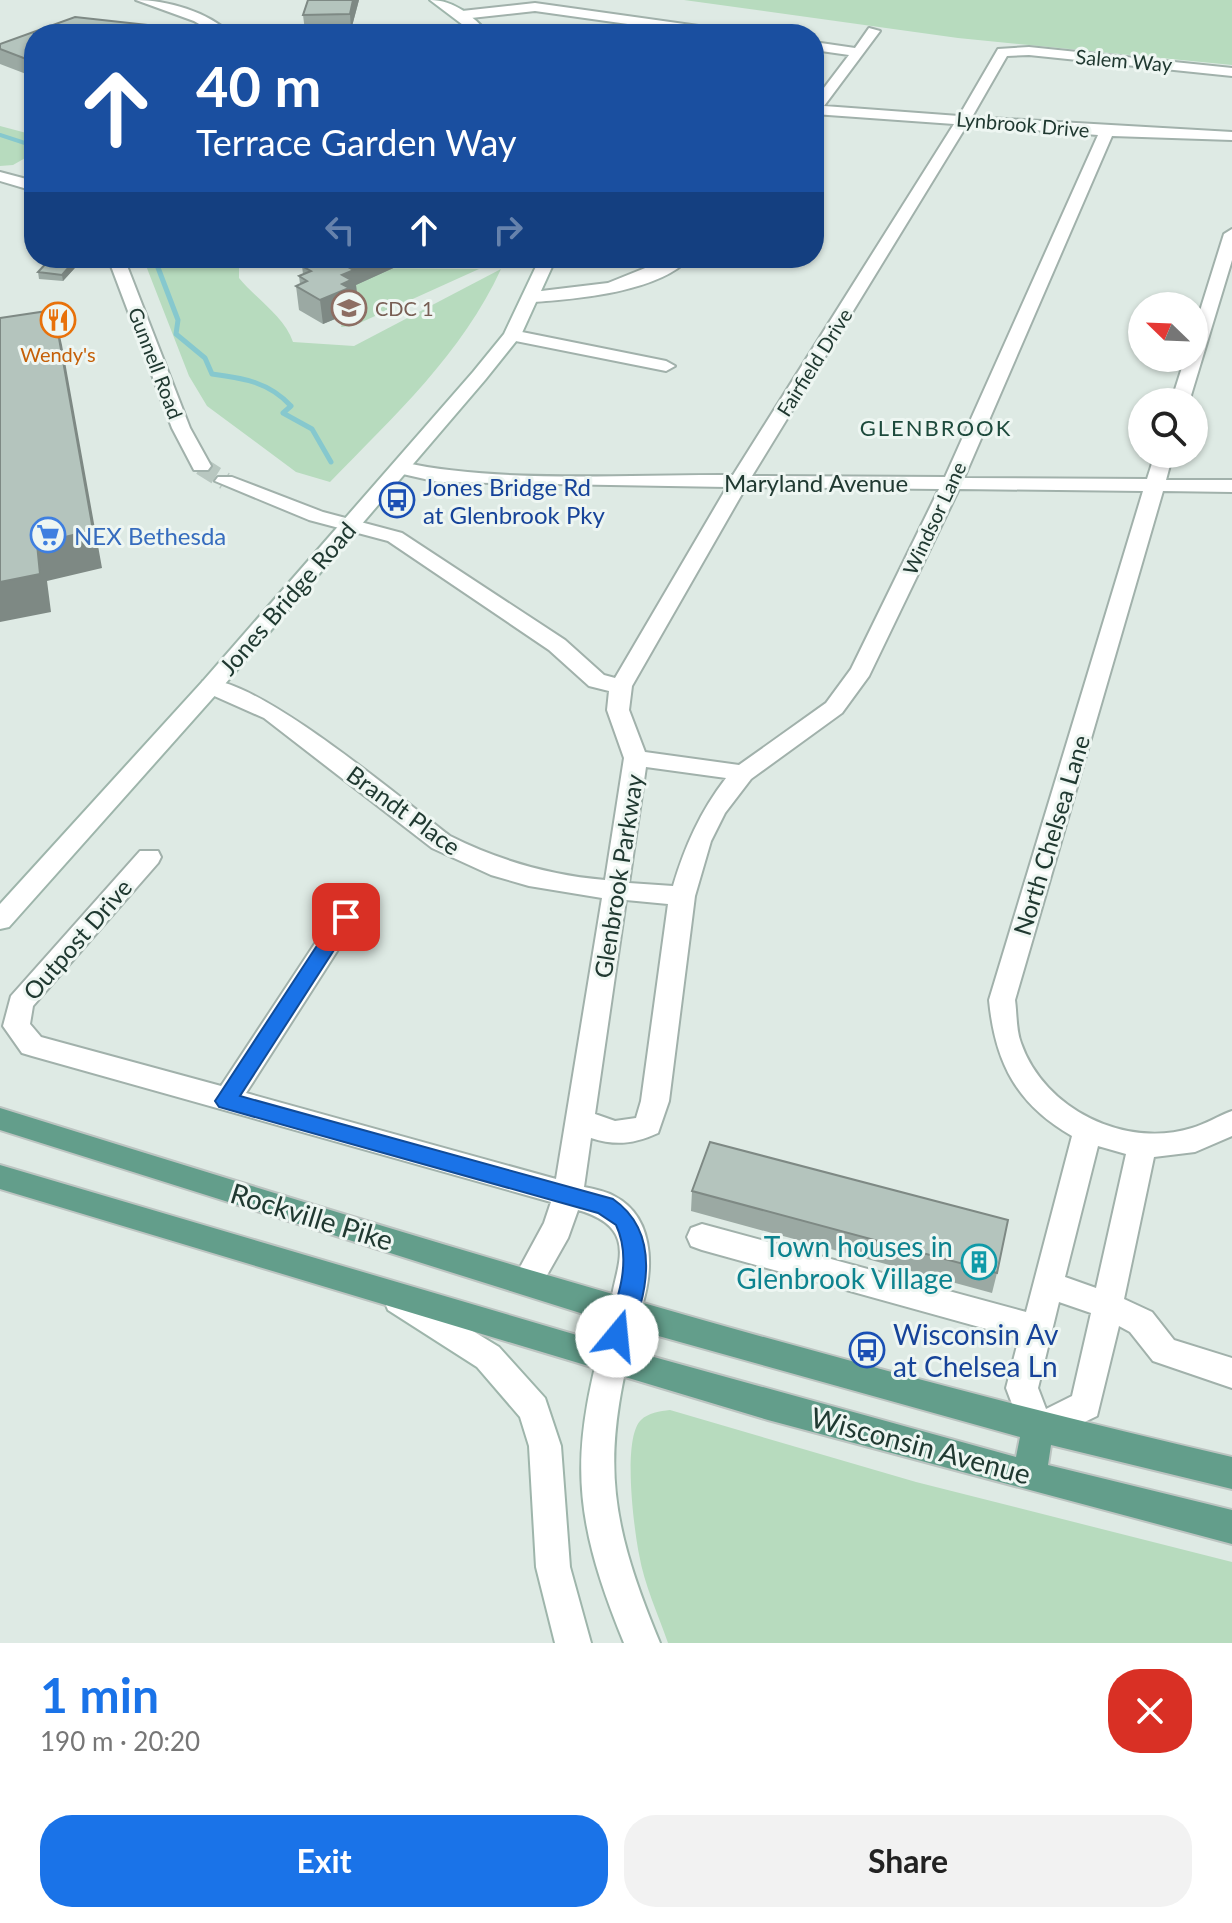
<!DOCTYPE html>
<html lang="en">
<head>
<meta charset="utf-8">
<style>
	:root { --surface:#fff; --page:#f2f2f2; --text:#222; --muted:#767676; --accent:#1a73e8 }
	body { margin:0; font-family:Lato,sans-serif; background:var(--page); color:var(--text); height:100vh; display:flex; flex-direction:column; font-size:30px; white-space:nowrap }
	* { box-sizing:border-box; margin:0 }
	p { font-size:26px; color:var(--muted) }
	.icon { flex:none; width:44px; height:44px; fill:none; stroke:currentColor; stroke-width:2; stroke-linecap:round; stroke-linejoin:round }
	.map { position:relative; height:1643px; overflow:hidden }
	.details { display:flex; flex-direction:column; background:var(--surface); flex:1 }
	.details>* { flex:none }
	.top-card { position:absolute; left:24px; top:24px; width:800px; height:244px; border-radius:32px; box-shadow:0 2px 6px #0004; background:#1a4fa0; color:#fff; overflow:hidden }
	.needle { width:52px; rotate:293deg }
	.tools { position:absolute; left:1128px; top:292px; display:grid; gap:16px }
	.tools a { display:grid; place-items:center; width:80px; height:80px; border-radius:50%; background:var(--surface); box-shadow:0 2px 6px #0004; font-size:40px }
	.pin { position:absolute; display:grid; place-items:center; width:68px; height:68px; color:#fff; margin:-34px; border-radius:16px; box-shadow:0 4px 12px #0006 }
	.me { position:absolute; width:88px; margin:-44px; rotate:17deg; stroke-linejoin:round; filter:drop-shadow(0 0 6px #0008) }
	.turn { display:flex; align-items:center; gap:28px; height:168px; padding:0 40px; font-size:36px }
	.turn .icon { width:104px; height:104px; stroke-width:2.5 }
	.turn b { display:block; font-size:56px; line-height:68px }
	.lanes { display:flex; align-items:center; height:76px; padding:0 40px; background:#0003; justify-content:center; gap:40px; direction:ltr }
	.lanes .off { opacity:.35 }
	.round { display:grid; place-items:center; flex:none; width:84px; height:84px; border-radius:32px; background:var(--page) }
	.overview { display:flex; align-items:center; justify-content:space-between; height:136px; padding:0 40px }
	h1 { font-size:48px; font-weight:700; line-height:60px; color:var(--accent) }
	.action { display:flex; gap:16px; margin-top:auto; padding:16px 40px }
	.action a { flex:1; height:92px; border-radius:32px; background:var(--accent); color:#fff; font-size:32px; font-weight:700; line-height:92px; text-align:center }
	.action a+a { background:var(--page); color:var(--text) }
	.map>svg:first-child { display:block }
	.green { fill:#b7dbbe }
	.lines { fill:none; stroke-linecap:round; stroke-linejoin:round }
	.stream-far1 { stroke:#86c8ce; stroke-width:4 }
	.stream { stroke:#86c8ce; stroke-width:5 }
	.street-tunnel { stroke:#b8c7c0; stroke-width:18; stroke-dasharray:18 9; stroke-linecap:butt }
	.street-casing { stroke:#a1b1ab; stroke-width:4 }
	.secondary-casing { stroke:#9eb5ab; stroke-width:4 }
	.primary-casing { stroke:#bcc4c1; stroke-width:4 }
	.street { fill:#fff; fill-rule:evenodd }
	.secondary { fill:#fff; fill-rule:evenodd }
	.primary { fill:#639e8b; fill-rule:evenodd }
	.wall { fill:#9ba9a3 }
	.shaded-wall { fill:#7e8984 }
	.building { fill:#b4c4bd; stroke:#7e8984; stroke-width:2 }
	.route { fill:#1a73e8; stroke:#114b97; stroke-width:2 }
	.labels { text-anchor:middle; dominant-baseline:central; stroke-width:6; stroke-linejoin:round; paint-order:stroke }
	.far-street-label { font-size:20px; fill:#203931; stroke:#eef6f2 }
	.far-education-label { font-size:20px; fill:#785e54; stroke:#eef6f2; text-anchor:start }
	.far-food-label { font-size:20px; fill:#c56008; stroke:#eef6f2 }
	.far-neighbourhood-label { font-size:22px; letter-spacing:2px; fill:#1d4a3c; stroke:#eef6f2 }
	.street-label { font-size:24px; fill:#203931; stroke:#eef6f2 }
	.transit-label { font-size:24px; fill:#164399; stroke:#eef6f2; text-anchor:start }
	.shop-label { font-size:24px; fill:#366cbe; stroke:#eef6f2; text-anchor:start }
	.near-street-label { font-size:28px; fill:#203931; stroke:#eef6f2 }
	.near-culture-label { font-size:28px; fill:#0d838f; stroke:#eef6f2; text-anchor:end }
	.near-transit-label { font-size:28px; fill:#164399; stroke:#eef6f2; text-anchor:start }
</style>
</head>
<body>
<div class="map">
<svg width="1232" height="1643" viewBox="0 0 1232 1643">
	<rect width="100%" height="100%" fill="#deeae4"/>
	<path class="green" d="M 684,0 L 1232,0 L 1232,65 L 958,38 Z
		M 0,126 L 34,135 L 34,153 L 13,165 L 0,166 Z
		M 143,258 L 226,258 L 239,262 L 239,278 C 256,299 285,317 293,342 L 354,346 L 501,269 C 462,354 394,416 330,482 L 296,472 L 207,406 L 189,376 Z
		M 359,268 L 479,269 L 353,326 L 341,327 Z
		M 670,1410 L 916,1482 L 1232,1562 L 1232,1643 L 668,1643 C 658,1614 644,1584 639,1554 C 634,1529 622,1438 641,1420 C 648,1413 660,1411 670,1410 Z"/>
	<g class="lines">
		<path class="stream-far1" d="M 0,135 L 34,146
			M 154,258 L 158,267"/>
		<path class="stream" d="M 157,265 L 178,320 L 176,334 L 205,358 L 212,374 C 243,378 269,382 291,406 L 283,413 L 312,429 L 331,462"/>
		<path class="street-tunnel" d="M 201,466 L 225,481"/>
		<g class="street-casing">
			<path id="street" d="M 136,0 C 167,0 208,12 231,34 L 216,34 L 194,21 Z
				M 535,3 L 727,30 L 733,34 L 699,34 L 535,11 L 462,19 L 456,15 L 462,11 Z
				M 869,28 L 880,31 L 824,106 L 959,116 L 998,49 L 1029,47 L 1232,68 L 1232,76 L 1029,55 L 1007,56 L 972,117 L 1232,132 L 1232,140 L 1112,136 L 964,478 L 1147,479 L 1155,454 L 1173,454 L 1166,480 L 1232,480 L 1232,492 L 1163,491 L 1015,1000 C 1017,1014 1016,1030 1021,1043 C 1044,1109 1125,1149 1192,1128 C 1206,1124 1218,1116 1232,1111 L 1232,1136 L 1195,1152 L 1154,1157 L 1124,1299 L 1152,1312 L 1174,1340 L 1232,1358 L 1232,1388 L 1153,1361 L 1130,1332 L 1119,1326 L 1097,1416 L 1037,1445 L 1026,1441 L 1006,1388 L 1019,1338 L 702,1250 L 691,1246 L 687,1237 L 691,1228 L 702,1224 L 1026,1312 L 1072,1136 C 1016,1104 995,1062 989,1000 L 1143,491 L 959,489 L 869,676 L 842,713 L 751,779 L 725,813 L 711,841 L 695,896 L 669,1101 L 658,1133 C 634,1144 616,1146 591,1138 L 584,1187 C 594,1189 605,1191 614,1196 C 659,1219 654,1282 636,1321 L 625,1325 L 614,1321 C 598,1287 656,1232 578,1210 L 568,1238 L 538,1291 L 527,1295 L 516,1291 L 512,1282 L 544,1223 L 551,1202 L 32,1056 L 22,1053 L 3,1026 L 11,996 L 140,851 L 158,851 L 161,857 L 158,863 L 33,1006 L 30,1024 L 41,1037 L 221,1086 L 337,910 L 355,910 L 359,917 L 246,1093 L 556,1179 L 602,898 L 529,886 L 491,875 L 432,848 L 264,718 L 203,691 L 200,686 L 203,681 C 248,669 409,805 450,836 C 500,861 549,875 605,880 L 624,758 L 607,710 L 609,691 L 589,686 L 549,650 L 388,541 L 309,520 L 215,481 L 218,477 L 232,477 L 323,512 L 402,533 L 565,640 L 604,675 L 615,678 L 727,487 L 438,482 L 394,472 L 391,468 L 401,462 C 501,484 629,474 733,475 L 954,124 L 814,114 L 814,101 L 849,55 L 814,50 L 814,42 L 855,48 ZM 967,125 L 1098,135 L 945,477 L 752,476 ZM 746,487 L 939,489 L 851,669 L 826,703 L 739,765 L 645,752 L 629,710 L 632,686 ZM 646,767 L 726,778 C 700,812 685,846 673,886 L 629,883 ZM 626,900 L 668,904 L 641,1101 L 636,1118 L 615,1121 L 595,1114 ZM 1098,1146 L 1126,1154 L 1096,1288 L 1065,1277 ZM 1059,1302 L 1091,1313 L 1072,1396 L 1046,1409 L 1038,1388 Z
				M 0,172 L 34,181 L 34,191 L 0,181 Z
				M 1232,229 L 1232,260 L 1189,402 L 1171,402 L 1185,358 L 1194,358 L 1194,330 L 1224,234 Z
				M 108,258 L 124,258 L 190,428 L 211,466 L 208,470 L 194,470 L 172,428 Z
				M 670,258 L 690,258 C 658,292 578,299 533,302 L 525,297 L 533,292 L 608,283 Z
				M 512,330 L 666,361 L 675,366 L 666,371 L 506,339 L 506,331 Z"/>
		</g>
		<g class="secondary-casing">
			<path id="secondary" d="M 430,0 C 454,0 473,16 489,34 L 475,34 Z
				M 540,258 L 556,258 L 521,335 L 485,380 L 219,691 L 9,927 L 0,929 L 0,904 L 203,681 L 473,372 L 504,334 Z
				M 399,1286 L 499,1347 L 545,1398 L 561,1446 L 570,1567 L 591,1643 L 555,1643 L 536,1567 L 529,1446 L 520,1417 L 477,1367 L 388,1310 L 384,1300 L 388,1290 Z
				M 625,1297 L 636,1301 L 640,1311 C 602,1452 604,1508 660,1643 L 624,1643 C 569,1509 570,1449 610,1311 L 614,1301 Z"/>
		</g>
		<g class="primary-casing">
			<path id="primary" d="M 0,1108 C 408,1235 815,1361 1232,1457 L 1232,1489 L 1051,1445 L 1048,1465 L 1232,1510 L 1232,1544 L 768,1420 L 0,1189 L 0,1165 L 614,1346 L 1016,1457 L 1020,1437 L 612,1323 L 0,1130 Z"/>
		</g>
		<use href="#street" class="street"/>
		<use href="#secondary" class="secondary"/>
		<use href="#primary" class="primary"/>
	</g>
	<path class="wall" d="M 308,0 L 359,0 L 351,30 L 305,31 L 303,15 Z
		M 75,17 L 184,29 L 185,34 L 34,34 L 34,77 L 0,64 L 0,44 Z
		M 84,258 L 63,281 L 39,279 L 38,272 Z
		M 301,258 L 480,258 L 479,266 L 400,265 L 356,285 L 357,294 L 353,295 L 354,304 L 351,305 L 352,312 L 323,324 L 299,310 L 296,286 L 300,284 L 299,276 L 303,274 Z
		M 692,1191 L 997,1273 L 992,1293 L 691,1211 Z"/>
	<path class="shaded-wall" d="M 353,0 L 359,0 L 351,30 L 350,14 Z
		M 77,258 L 84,258 L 63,281 L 62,275 Z
		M 360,258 L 399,258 L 400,265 L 356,285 L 357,294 L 353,295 L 354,304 L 351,305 L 352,312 L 323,324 L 320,300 L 342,275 L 346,266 Z
		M 54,310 L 62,345 L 102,568 L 47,581 L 51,612 L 0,622 L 0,582 L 37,544 Z"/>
	<path class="building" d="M 308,0 L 353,0 L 350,14 L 303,15 Z
		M 75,17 L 184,29 L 178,34 L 34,34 L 34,62 L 0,49 L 0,44 Z
		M 51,258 L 77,258 L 62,275 L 38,272 Z
		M 308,258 L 360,258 L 346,266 L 354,270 L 342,275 L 351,280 L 342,284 L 349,288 L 320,300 L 296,286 L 307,281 L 299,276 L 311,271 L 302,266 L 313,261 Z
		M 54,310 L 93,530 L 37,544 L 40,574 L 0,582 L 0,318 Z
		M 710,1142 L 1008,1220 L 997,1273 L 692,1191 Z"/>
	<path class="route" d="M 346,910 L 355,917 L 352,922 L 240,1096 L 613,1199 C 662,1233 648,1296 626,1344 L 617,1347 L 609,1344 L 605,1336 C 617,1301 633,1261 616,1225 L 598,1213 L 219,1107 L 215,1101 L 219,1095 L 339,912 Z"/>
	<defs>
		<g id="school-ring" transform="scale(1.8)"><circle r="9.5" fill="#eef6f2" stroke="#8d6e63" stroke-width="1.5"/><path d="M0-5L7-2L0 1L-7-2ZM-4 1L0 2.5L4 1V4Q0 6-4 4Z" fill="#8d6e63"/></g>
		<g id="restaurant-ring" transform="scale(1.8)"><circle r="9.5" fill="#eef6f2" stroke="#e8710a" stroke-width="1.5"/><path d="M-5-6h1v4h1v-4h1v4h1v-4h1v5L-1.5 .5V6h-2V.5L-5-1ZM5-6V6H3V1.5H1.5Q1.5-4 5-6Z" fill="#e8710a"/></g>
		<g id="bus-ring" transform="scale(1.8)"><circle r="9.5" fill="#eef6f2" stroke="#1a4fb4" stroke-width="1.5"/><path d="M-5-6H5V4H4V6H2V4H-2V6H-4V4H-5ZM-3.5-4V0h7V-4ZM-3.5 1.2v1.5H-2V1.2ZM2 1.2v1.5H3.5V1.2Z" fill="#1a4fb4"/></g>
		<g id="supermarket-ring" transform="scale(1.8)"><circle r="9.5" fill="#eef6f2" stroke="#3f7fe0" stroke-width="1.5"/><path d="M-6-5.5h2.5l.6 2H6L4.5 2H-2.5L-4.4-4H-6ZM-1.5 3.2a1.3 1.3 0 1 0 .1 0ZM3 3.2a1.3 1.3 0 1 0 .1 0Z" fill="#3f7fe0"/></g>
		<g id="building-ring" transform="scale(1.8)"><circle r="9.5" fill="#eef6f2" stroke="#0f9aa8" stroke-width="1.5"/><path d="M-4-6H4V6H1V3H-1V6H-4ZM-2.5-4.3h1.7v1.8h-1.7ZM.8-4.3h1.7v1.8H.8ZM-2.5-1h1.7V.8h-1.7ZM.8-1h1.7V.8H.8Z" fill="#0f9aa8"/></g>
	</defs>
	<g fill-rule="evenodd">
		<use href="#school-ring" x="349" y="308"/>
		<use href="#restaurant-ring" x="58" y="320"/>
		<use href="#bus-ring" x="397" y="500"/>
		<use href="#supermarket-ring" x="48" y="535"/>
		<use href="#building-ring" x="979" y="1262"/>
		<use href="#bus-ring" x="867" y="1350"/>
	</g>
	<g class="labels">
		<g class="far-street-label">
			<text transform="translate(1124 60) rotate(5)">Salem Way</text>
			<text transform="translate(1023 124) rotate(5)">Lynbrook Drive</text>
			<text transform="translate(814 362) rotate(-58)">Fairfield Drive</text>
			<text transform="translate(156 363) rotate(69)">Gunnell Road</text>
			<text transform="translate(934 518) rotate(-65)">Windsor Lane</text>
		</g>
		<g class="far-education-label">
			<text x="375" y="308">CDC 1</text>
		</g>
		<g class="far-food-label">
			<text x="58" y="354">Wendy's</text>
		</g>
		<g class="far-neighbourhood-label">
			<text x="936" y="427">GLENBROOK</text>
		</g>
		<g class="street-label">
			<text x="816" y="482">Maryland Avenue</text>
			<text transform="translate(287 598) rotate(-49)">Jones Bridge Road</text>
			<text transform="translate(404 810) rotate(36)">Brandt Place</text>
			<text transform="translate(1051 835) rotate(-73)">North Chelsea Lane</text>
			<text transform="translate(618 876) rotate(-81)">Glenbrook Parkway</text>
			<text transform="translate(77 939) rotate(-49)">Outpost Drive</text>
		</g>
		<g class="transit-label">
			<text x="423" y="486">Jones Bridge Rd<tspan x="423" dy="28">at Glenbrook Pky</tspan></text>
		</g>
		<g class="shop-label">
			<text x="74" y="535">NEX Bethesda</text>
		</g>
		<g class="near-street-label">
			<text transform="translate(312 1216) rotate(17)">Rockville Pike</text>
			<text transform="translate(921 1445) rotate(15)">Wisconsin Avenue</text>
		</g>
		<g class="near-culture-label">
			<text x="953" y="1246">Town houses in<tspan x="953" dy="32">Glenbrook Village</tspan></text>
		</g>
		<g class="near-transit-label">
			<text x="893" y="1334">Wisconsin Av<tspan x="893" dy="32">at Chelsea Ln</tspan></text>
		</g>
	</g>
</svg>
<div class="tools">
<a><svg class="needle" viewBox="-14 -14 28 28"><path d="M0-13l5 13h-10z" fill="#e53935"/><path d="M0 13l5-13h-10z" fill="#767676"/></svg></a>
<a><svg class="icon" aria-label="search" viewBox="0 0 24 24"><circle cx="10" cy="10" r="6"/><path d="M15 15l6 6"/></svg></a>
</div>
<div class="pin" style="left:346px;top:917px;background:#d93025"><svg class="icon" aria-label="arrive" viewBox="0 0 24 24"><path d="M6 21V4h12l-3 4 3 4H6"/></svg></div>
<svg class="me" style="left:617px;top:1336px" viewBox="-20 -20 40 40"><circle r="19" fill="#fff"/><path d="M0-13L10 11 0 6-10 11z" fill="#1a73e8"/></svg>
<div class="top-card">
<div class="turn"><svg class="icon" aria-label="ahead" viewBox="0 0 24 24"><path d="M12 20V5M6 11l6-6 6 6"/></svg><div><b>40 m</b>Terrace Garden Way</div></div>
<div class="lanes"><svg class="icon off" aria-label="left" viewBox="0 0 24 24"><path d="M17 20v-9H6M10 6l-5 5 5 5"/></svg><svg class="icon" aria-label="ahead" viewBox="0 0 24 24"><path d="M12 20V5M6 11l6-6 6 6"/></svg><svg class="icon off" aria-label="right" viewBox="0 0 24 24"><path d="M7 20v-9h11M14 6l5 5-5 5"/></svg></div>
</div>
</div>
<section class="details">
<div class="overview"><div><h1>1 min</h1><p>190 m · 20:20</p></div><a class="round" style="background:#d93025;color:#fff"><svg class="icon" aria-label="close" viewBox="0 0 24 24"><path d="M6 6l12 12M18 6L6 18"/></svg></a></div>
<div class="action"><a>Exit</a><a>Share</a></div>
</section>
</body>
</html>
